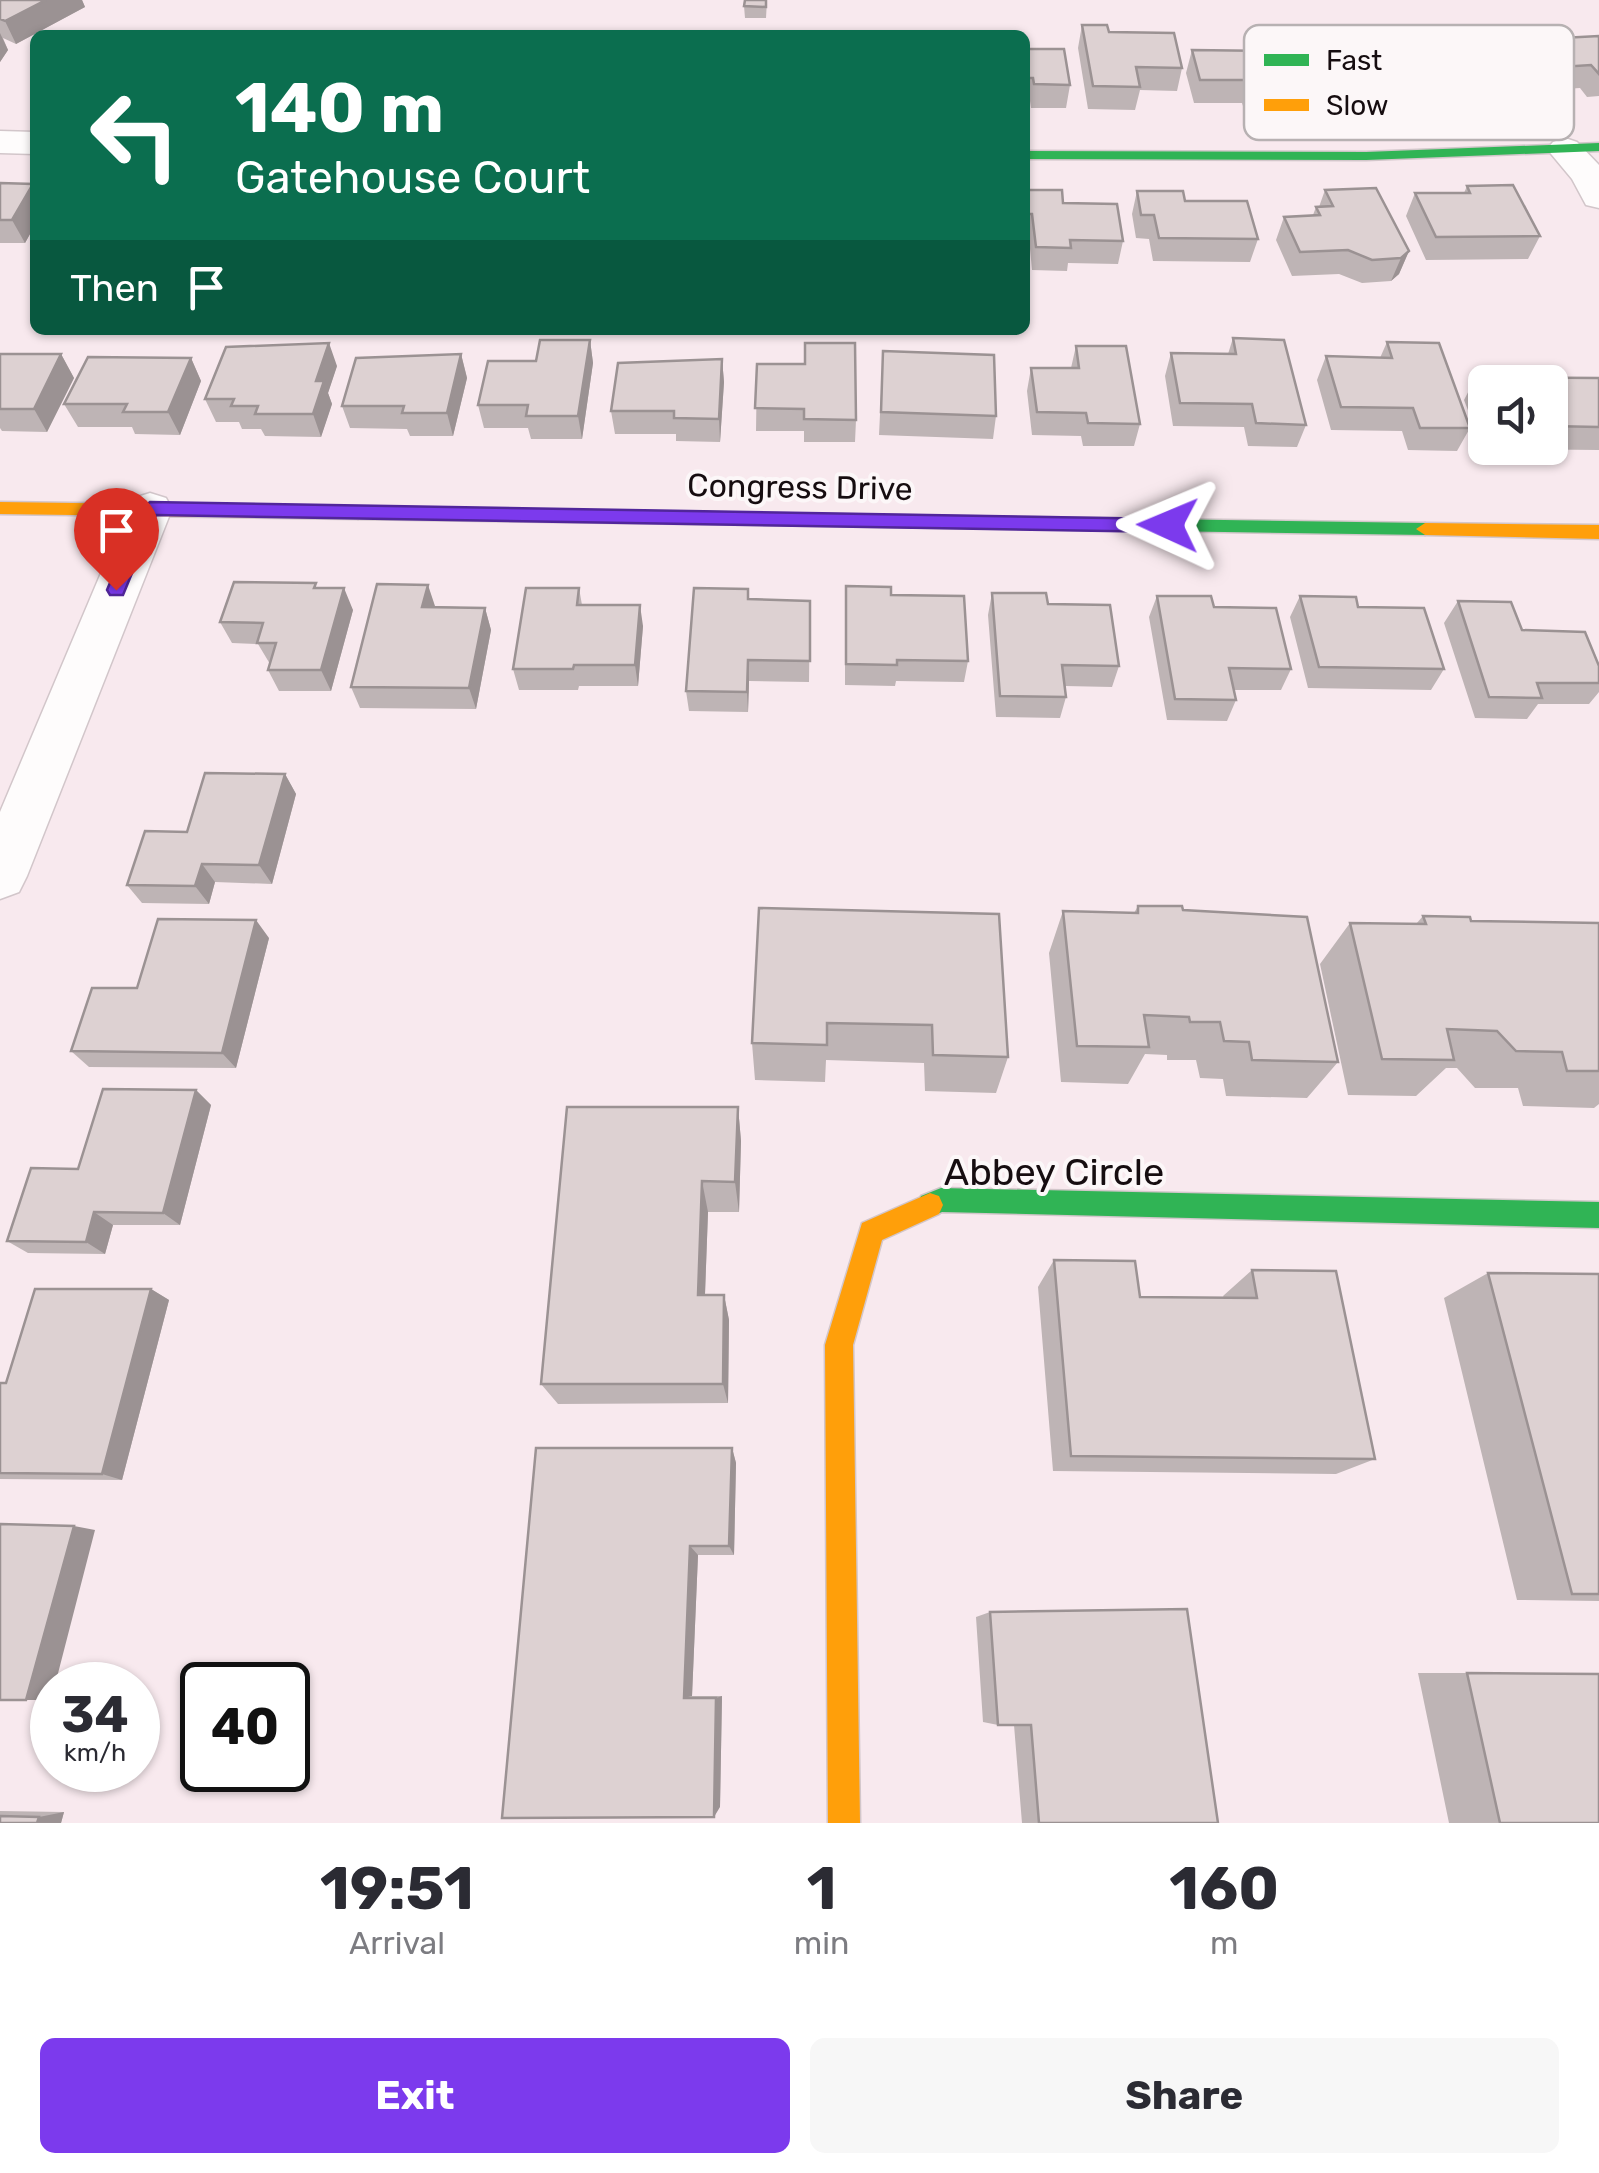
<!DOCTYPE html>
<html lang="en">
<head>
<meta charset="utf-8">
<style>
	:root { --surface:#fff; --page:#f7f7f7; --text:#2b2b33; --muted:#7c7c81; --accent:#7c3aed }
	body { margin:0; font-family:Rubik,sans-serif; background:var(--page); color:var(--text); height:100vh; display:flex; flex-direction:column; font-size:38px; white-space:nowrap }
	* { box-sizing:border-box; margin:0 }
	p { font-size:32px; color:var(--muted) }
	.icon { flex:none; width:55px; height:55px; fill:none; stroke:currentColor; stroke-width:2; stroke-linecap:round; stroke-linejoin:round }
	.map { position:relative; height:1823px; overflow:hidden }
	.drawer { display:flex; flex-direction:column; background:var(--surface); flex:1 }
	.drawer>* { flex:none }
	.guide { position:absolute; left:30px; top:30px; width:1000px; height:305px; border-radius:15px; box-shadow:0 2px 8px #0004; background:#0b6e4f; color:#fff; overflow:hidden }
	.controls { position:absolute; left:1468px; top:365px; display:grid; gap:20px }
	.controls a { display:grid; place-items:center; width:100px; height:100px; border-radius:15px; background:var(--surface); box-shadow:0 2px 8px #0004; font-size:50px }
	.speed { position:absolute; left:30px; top:1662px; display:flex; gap:20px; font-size:50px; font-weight:700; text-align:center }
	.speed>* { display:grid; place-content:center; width:130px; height:130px; border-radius:50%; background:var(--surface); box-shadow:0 2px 8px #0004; line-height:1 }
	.speed small { font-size:25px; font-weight:400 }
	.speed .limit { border:5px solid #111; border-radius:15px; background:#fff; color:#111 }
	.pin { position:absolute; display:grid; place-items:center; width:85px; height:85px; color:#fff; margin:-102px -42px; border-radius:50% 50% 50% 0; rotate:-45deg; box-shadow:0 0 10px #0007 }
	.pin .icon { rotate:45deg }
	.me { position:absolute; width:110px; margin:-55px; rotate:271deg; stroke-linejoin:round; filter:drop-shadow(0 0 8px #0008) }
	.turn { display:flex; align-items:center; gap:35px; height:210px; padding:0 40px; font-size:45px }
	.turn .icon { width:130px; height:130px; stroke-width:2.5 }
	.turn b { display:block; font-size:70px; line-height:85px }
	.then { display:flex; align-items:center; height:95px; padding:0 40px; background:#0003; gap:20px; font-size:38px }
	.eta { display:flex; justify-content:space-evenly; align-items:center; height:170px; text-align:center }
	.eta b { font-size:60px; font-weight:700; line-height:70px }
	.action { display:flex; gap:20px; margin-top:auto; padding:20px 40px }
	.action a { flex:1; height:115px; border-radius:15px; background:var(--accent); color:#fff; font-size:40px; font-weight:700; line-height:115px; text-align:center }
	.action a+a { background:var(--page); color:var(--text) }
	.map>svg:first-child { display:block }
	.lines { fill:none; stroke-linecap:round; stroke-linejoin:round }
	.street-casing { stroke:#d2c6ca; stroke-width:3 }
	.fast-casing { stroke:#d2c6ca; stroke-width:3 }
	.slow-casing { stroke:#d2c6ca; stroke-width:3 }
	.street { fill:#fefcfc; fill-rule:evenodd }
	.fast { fill:#30b455; fill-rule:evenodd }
	.slow { fill:#ff9f0a; fill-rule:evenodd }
	.wall { fill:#beb4b5; fill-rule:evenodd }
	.shaded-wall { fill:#9b9293 }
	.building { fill:#ddd1d2; stroke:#9b9293; stroke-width:2.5 }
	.route { fill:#7c3aed; stroke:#51269a; stroke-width:2.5 }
	.labels { text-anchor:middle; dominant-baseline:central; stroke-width:8; stroke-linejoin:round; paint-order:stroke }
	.street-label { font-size:32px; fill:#160d10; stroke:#fcf7f8 }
	.near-street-label { font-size:38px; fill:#160d10; stroke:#fcf7f8 }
	.key { fill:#fcf7f8; stroke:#b7b1b2; stroke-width:2.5 }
	.key-label { font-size:28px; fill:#160d10 }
</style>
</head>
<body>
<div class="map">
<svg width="1599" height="1823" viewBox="0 0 1599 1823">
	<rect width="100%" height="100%" fill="#f8e9ee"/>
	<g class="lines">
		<g class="street-casing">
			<path id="street" d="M 0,131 L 35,132 L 35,154 L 0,153 Z
				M 1565,138 L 1577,142 L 1599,165 L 1599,208 L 1586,205 L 1572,179 L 1547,149 L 1553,142 Z
				M 150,493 L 166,498 L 172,509 L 27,876 L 19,892 L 0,899 L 0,812 L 128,509 L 134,498 Z"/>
		</g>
		<g class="fast-casing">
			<path id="fast" d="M 1599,143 L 1599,151 L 1366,160 L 1025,159 L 1025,151 L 1366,152 Z
				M 358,507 L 1425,523 L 1434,529 L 1425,535 L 358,519 L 349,513 Z
				M 941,1188 L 1599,1202 L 1599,1228 L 942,1212 L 930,1217 L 921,1214 L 917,1205 L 921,1196 Z"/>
		</g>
		<g class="slow-casing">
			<path id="slow" d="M 0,502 L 358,507 L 367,513 L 358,519 L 0,514 Z
				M 1425,523 L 1599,525 L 1599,539 L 1425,535 L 1416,529 Z
				M 930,1193 L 939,1196 L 943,1205 L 939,1214 L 882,1240 L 853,1345 L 860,1823 L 828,1823 L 825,1345 L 862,1223 Z"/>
		</g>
		<use href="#street" class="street"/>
		<use href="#fast" class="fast"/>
		<use href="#slow" class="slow"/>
	</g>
	<path class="wall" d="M 0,0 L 82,0 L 85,7 L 16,44 L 3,38 L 8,50 L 0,62 Z
		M 767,0 L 766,18 L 745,18 L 744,6 Z
		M 1082,25 L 1109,32 L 1182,68 L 1177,91 L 1140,90 L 1135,110 L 1088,109 L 1078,48 Z
		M 1336,35 L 1402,84 L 1393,107 L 1354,108 L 1351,102 L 1311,103 L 1298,74 L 1305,51 L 1331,51 Z
		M 1599,36 L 1599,96 L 1587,97 L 1580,88 L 1534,91 L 1526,81 L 1516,101 L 1482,103 L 1475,95 L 1429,97 L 1410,68 L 1419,45 L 1513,60 L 1522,40 Z
		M 1025,49 L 1070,85 L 1066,108 L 1031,108 L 1030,101 L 1025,101 Z
		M 1192,50 L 1287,86 L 1280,109 L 1244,109 L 1242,103 L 1194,103 L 1186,73 Z
		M 0,183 L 33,184 L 35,187 L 35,225 L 25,243 L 0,243 Z
		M 1467,186 L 1540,236 L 1528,259 L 1426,260 L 1406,216 L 1415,193 L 1464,193 Z
		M 1025,190 L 1063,203 L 1123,241 L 1118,264 L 1068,263 L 1067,271 L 1032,270 L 1029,238 L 1025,238 Z
		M 1325,190 L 1409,251 L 1399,274 L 1391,281 L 1362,283 L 1339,274 L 1292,276 L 1276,240 L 1284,217 L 1313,215 L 1316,207 L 1319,207 Z
		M 1137,191 L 1185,201 L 1258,239 L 1250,262 L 1153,261 L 1149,239 L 1136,238 L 1132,214 Z
		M 1233,338 L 1306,425 L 1297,447 L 1248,446 L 1244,427 L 1173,426 L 1165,376 L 1171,353 L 1228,354 Z
		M 590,340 L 593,363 L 582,439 L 531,439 L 528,428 L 484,428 L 478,405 L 536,361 Z
		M 1387,342 L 1470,428 L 1457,451 L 1408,450 L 1402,431 L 1331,430 L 1317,380 L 1326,356 L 1380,358 Z
		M 1076,346 L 1140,424 L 1134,446 L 1083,446 L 1081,436 L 1032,435 L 1027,391 L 1031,368 L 1071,368 Z
		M 883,351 L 996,416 L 993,439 L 879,435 Z
		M 0,354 L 61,354 L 74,378 L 47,432 L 2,431 L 0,428 Z
		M 461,354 L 467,378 L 453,436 L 410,436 L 407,429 L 350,428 L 342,406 Z
		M 191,358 L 201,381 L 180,435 L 135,434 L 132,427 L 78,427 L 64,404 Z
		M 722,359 L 724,382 L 720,442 L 676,441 L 676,434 L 615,434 L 611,411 Z
		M 757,364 L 856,420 L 855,442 L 804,442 L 804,431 L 756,431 Z
		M 337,366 L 328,393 L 332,404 L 321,437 L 265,436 L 261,429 L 242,429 L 239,422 L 216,422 L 205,399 Z
		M 1476,377 L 1599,378 L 1599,450 L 1483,449 L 1464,400 ZM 1485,382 L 1550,382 L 1550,448 L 1485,448 Z
		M 318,588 L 353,610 L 331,691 L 279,691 L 268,670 L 270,664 L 258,644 L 232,643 L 220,622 Z
		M 579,588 L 582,605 L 643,626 L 638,686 L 579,686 L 578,690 L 519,690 L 513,669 Z
		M 992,593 L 1048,604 L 1119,666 L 1112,687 L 1065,686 L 1066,697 L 1060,718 L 996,717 L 988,615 Z
		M 891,595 L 968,661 L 964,682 L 896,681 L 895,686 L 845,685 L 845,608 Z
		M 1157,596 L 1214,607 L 1291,669 L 1281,690 L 1234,690 L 1236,700 L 1227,721 L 1167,720 L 1149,617 Z
		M 1300,596 L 1358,607 L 1444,669 L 1431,690 L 1308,688 L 1290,617 Z
		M 749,599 L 810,601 L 809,682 L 749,681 L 748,712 L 689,711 L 686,691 Z
		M 1458,601 L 1599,666 L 1599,692 L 1589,704 L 1538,704 L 1527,719 L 1475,718 L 1444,623 Z
		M 435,606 L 485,608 L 491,630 L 476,709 L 360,708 L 351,687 Z
		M 285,774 L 296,794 L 272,884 L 215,882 L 209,904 L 142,903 L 127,885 L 187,832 Z
		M 1138,906 L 1183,910 L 1338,1062 L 1307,1098 L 1226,1096 L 1223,1079 L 1200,1078 L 1196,1060 L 1167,1060 L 1167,1055 L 1145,1054 L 1128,1084 L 1061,1082 L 1049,953 L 1063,911 L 1134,913 Z
		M 759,908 L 1008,1057 L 996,1093 L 925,1091 L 924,1063 L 826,1060 L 825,1082 L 755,1080 L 752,1043 Z
		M 1423,916 L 1471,921 L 1599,923 L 1599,1104 L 1594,1108 L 1523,1106 L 1518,1088 L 1475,1088 L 1457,1068 L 1446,1068 L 1416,1096 L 1348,1095 L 1320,964 L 1350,923 L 1416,924 Z
		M 269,938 L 236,1068 L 89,1067 L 71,1051 L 137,988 Z
		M 196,1090 L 211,1105 L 180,1225 L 113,1225 L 105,1254 L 28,1253 L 7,1241 L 78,1169 Z
		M 738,1107 L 741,1141 L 739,1212 L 708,1212 L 705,1295 L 724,1295 L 729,1320 L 728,1403 L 558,1404 L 541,1384 Z
		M 1054,1260 L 1140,1297 L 1224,1298 L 1223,1296 L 1252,1270 L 1375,1459 L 1336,1474 L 1053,1471 L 1038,1287 Z
		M 1488,1273 L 1599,1274 L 1599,1601 L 1517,1600 L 1444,1298 Z
		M 151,1289 L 169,1300 L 122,1480 L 0,1479 L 0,1383 L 6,1383 Z
		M 732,1448 L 736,1463 L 734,1555 L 698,1555 L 692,1696 L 722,1696 L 720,1807 L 502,1818 Z
		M 990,1612 L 1218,1823 L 1022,1823 L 1014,1725 L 998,1725 L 983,1722 L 976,1617 Z
		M 1418,1673 L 1467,1673 L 1599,1823 L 1449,1823 Z
		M 0,1811 L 64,1812 L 61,1823 L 0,1823 Z"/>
	<path class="shaded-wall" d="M 46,0 L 82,0 L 85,7 L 16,44 L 5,21 Z
		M 0,33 L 8,50 L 0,62 Z
		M 33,184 L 35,187 L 35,225 L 25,243 L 12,220 Z
		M 1409,251 L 1399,274 L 1391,281 L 1401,258 Z
		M 590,340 L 593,363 L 582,439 L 578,416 Z
		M 329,343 L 337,366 L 328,393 L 332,404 L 321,437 L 313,414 L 316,381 Z
		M 61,354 L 74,378 L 47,432 L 34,409 Z
		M 461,354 L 467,378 L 453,436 L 447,413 Z
		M 191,358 L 201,381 L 180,435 L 168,412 Z
		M 722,359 L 724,382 L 720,442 L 719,419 Z
		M 428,585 L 435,606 L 430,629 L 422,607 Z
		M 344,588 L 353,610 L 331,691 L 321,670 Z
		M 640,605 L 643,626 L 638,686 L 635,665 Z
		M 485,608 L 491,630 L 476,709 L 469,688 Z
		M 748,660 L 749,681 L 748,712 L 747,692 Z
		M 285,774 L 296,794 L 272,884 L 259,865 Z
		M 202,864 L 215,882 L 209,904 L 195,886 Z
		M 256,920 L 269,938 L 236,1068 L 222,1053 Z
		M 196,1090 L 211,1105 L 180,1225 L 163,1213 Z
		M 738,1107 L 741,1141 L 739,1212 L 735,1182 Z
		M 702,1181 L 708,1212 L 704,1320 L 698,1295 Z
		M 94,1212 L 113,1225 L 105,1254 L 86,1242 Z
		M 151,1289 L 169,1300 L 122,1480 L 102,1474 Z
		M 724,1295 L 729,1320 L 728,1403 L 723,1384 Z
		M 732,1448 L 736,1463 L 734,1555 L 729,1546 Z
		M 74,1526 L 95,1530 L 55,1685 L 52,1685 L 51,1700 L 26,1700 Z
		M 690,1546 L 698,1555 L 692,1696 L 684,1698 Z
		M 722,1696 L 720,1807 L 714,1817 L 716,1698 Z
		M 64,1812 L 61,1823 L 37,1823 L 39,1817 Z"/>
	<path class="building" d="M 0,0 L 46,0 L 5,21 L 0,19 Z
		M 745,0 L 766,0 L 766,7 L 744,6 Z
		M 1082,25 L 1107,25 L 1109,32 L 1174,33 L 1182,68 L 1136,67 L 1140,87 L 1093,86 Z
		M 1599,36 L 1599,74 L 1591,65 L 1544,68 L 1522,40 Z
		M 1025,49 L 1064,49 L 1070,85 L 1034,84 L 1033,78 L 1025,78 Z
		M 1192,50 L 1275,51 L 1287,86 L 1251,86 L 1249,80 L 1200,80 Z
		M 0,183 L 33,184 L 12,220 L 0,220 Z
		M 1513,185 L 1540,236 L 1436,237 L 1415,193 L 1470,193 L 1467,186 Z
		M 1376,188 L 1409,251 L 1401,258 L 1372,260 L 1348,250 L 1300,252 L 1284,217 L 1320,215 L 1316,207 L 1333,206 L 1325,190 Z
		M 1025,190 L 1062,190 L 1063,203 L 1117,204 L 1123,241 L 1070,240 L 1071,248 L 1036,247 L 1032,214 L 1025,214 Z
		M 1137,191 L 1183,191 L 1185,201 L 1247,201 L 1258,239 L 1159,238 L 1154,215 L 1141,215 Z
		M 1233,338 L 1284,340 L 1306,425 L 1256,423 L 1252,404 L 1180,403 L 1171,353 L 1236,354 Z
		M 540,340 L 590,340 L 578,416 L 526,416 L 528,405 L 478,405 L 488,361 L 536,361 Z
		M 1387,342 L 1439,343 L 1470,428 L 1420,428 L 1413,408 L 1341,407 L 1326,356 L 1392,358 Z
		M 329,343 L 316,381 L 324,381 L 313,414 L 255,414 L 258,406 L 231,406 L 234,399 L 205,399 L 226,347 Z
		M 805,343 L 855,343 L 856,420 L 804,419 L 804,409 L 755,408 L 757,364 L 805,364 Z
		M 1076,346 L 1126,346 L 1140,424 L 1088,423 L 1086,413 L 1037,412 L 1031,368 L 1079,368 Z
		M 883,351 L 994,355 L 996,416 L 881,412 Z
		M 0,354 L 61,354 L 34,409 L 0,409 Z
		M 461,354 L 447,413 L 402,413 L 404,406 L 342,406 L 356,358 Z
		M 88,357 L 191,358 L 168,412 L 123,412 L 127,404 L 64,404 Z
		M 722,359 L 719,419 L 674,418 L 674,411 L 611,411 L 618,363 Z
		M 1476,377 L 1599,378 L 1599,427 L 1550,426 L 1550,382 L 1485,382 L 1485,399 Z
		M 234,582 L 316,583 L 314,588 L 344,588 L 321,670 L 268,670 L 276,643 L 257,643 L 263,623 L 220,622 Z
		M 377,584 L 428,585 L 422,607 L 485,608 L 469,688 L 351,687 Z
		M 846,586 L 891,587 L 891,595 L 964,596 L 968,661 L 897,660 L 897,665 L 846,664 Z
		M 526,588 L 579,588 L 577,605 L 640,605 L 635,665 L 574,665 L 573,669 L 513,669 Z
		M 694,588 L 748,589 L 748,599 L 810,601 L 810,661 L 748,660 L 747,692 L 686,691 Z
		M 992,593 L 1046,593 L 1048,604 L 1110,605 L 1119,666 L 1062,665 L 1066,697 L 1000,696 Z
		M 1157,596 L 1211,596 L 1214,607 L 1276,608 L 1291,669 L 1229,668 L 1236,700 L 1175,699 Z
		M 1300,596 L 1356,597 L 1358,607 L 1424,608 L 1444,669 L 1319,667 Z
		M 1458,601 L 1511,602 L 1522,630 L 1585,632 L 1599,666 L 1599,683 L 1537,683 L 1542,698 L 1489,697 Z
		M 205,773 L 285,774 L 259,865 L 202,864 L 195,886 L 127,885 L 145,831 L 187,832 Z
		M 1138,906 L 1182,906 L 1183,910 L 1307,917 L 1338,1062 L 1252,1060 L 1249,1042 L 1224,1041 L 1220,1022 L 1190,1022 L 1189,1017 L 1144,1015 L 1149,1047 L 1077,1046 L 1063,911 L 1138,913 Z
		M 759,908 L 999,914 L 1008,1057 L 933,1055 L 932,1025 L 827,1023 L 827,1045 L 752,1043 Z
		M 1423,916 L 1470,917 L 1471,921 L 1599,923 L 1599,1071 L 1567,1071 L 1562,1052 L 1516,1051 L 1497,1031 L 1447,1029 L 1454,1060 L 1382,1059 L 1350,923 L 1426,924 Z
		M 158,919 L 256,920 L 222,1053 L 71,1051 L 92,988 L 137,988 Z
		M 103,1089 L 196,1090 L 163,1213 L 94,1212 L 86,1242 L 7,1241 L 31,1168 L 78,1169 Z
		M 567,1107 L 738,1107 L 735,1182 L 702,1181 L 698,1295 L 724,1295 L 723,1384 L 541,1384 Z
		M 1054,1260 L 1135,1261 L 1140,1297 L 1257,1298 L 1252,1270 L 1336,1271 L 1375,1459 L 1071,1456 Z
		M 1488,1273 L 1599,1274 L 1599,1594 L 1572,1594 Z
		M 35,1289 L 151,1289 L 102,1474 L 0,1473 L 0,1383 L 6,1383 Z
		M 536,1448 L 732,1448 L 729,1546 L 690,1546 L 684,1698 L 716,1698 L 714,1817 L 502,1818 Z
		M 0,1524 L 74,1526 L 26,1700 L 0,1700 Z
		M 1187,1609 L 1218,1823 L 1039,1823 L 1031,1725 L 998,1725 L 990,1612 Z
		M 1467,1673 L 1599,1674 L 1599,1823 L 1500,1823 Z
		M 0,1816 L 39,1817 L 37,1823 L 0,1823 Z"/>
	<path class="route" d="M 150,502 L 1168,519 L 1178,525 L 1168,532 L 156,515 L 123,595 L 110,595 L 107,590 L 141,509 Z"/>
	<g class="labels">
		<g class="street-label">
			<text transform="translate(800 487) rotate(1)">Congress Drive</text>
		</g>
		<g class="near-street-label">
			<text x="1054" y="1172">Abbey Circle</text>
		</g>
	</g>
	<rect x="1244" y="25" width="330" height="115" rx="15" class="key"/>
	<rect x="1264" y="54" width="45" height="12" fill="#30b455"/>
	<rect x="1264" y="99" width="45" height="12" fill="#ff9f0a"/>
	<g class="key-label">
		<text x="1326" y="70">Fast</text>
		<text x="1326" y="115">Slow</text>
	</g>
</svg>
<div class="controls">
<a><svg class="icon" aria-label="sound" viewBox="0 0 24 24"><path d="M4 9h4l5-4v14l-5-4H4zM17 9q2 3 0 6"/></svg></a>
</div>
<div class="speed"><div>34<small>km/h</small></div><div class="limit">40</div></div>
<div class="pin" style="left:116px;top:590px;background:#d93025"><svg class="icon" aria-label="arrive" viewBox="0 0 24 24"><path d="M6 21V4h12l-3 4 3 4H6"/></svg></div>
<svg class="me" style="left:1168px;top:525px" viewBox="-20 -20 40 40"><path d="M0-17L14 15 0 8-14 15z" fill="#7c3aed" stroke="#fff" stroke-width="4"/></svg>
<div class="guide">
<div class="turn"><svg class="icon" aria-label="left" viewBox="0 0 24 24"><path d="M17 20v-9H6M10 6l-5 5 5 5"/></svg><div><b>140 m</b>Gatehouse Court</div></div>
<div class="then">Then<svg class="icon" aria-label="arrive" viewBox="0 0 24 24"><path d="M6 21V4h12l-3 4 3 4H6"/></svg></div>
</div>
</div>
<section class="drawer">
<div class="eta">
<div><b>19:51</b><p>Arrival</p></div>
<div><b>1</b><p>min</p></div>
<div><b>160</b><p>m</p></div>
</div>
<div class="action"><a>Exit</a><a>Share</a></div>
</section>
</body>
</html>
